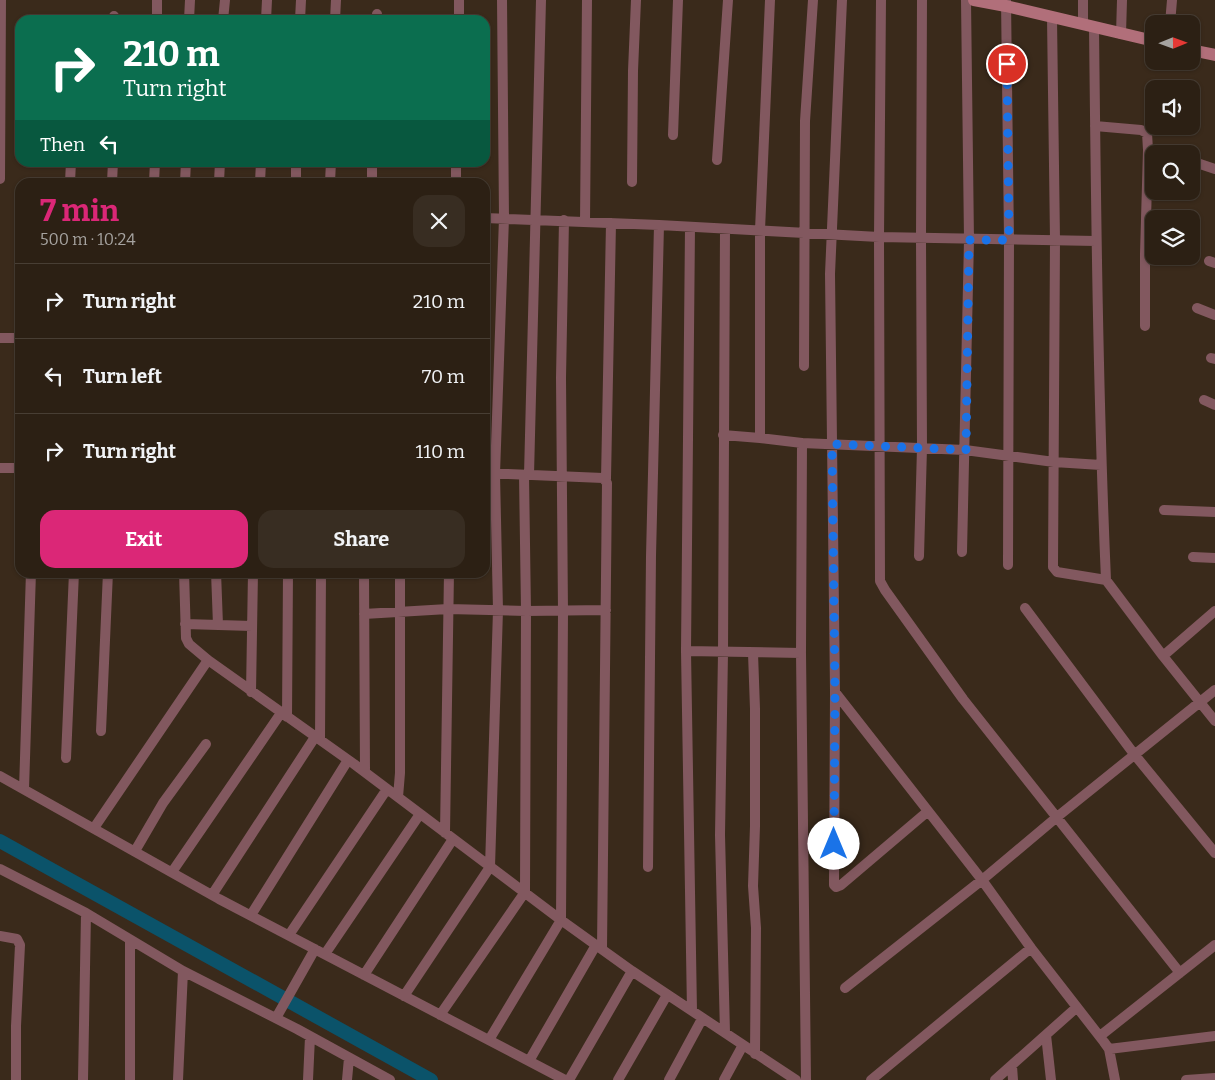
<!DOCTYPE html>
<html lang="en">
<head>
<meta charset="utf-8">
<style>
	:root { --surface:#2c2014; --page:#382d22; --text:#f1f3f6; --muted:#a6a3a0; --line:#483e34; --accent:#db2777 }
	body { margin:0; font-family:Bitter,serif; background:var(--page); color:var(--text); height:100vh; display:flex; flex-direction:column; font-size:19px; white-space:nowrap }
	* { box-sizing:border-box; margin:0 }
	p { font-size:16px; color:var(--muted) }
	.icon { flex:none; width:28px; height:28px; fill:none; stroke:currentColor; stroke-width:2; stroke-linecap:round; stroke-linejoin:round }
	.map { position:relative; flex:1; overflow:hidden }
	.panel { position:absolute; left:15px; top:178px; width:475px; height:400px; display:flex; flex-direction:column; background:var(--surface); border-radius:15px; box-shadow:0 1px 4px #0004,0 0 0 1px var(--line) }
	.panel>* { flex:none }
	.hud { position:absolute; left:15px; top:15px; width:475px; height:152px; border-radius:15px; box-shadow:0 1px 4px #0004,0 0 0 1px var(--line); background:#0b6e4f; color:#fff; overflow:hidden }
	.needle { width:32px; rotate:89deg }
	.fabs { position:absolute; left:1145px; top:15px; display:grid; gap:10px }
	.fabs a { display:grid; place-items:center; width:55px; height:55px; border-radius:10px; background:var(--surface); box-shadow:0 1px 4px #0004,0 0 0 1px var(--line); font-size:25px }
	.pin { position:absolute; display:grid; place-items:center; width:42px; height:42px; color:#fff; margin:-21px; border:2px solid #fff; border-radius:50%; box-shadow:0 1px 5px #0007 }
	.me { position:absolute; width:55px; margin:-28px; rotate:0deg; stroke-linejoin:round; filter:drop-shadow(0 0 4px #0008) }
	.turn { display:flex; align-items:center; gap:18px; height:105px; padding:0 25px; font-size:22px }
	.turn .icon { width:65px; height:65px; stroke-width:2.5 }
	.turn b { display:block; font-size:35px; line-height:42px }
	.then { display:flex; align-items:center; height:48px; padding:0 25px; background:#0003; gap:10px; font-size:19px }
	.round { display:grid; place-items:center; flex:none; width:52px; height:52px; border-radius:15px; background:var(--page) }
	.overview { display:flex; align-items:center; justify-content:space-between; height:85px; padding:0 25px }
	h1 { font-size:30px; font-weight:700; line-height:38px; color:var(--accent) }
	.cta { display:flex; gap:10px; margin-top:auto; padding:10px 25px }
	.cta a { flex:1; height:58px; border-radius:15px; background:var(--accent); color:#fff; font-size:20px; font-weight:700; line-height:58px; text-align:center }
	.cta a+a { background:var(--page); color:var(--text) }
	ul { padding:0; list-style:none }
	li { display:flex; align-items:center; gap:15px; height:75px; padding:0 25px; border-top:1px solid var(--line) }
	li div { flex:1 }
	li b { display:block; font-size:19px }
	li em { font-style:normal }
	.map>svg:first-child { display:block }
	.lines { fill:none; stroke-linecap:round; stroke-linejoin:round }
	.canal { stroke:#0b536a; stroke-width:14 }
	.street { stroke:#82585f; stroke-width:10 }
	.secondary { stroke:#b16f7a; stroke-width:12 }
	.route { stroke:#1a73e8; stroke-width:9; stroke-dasharray:0 16.2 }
</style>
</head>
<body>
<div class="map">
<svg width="1215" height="1080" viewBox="0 0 1215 1080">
	<rect width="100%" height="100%" fill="#3a2a1b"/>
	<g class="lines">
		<path class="canal" d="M 0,841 L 431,1080"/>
		<path class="street" d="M 842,0 L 830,274 L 835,692 L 834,885 L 836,887 L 841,885 L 927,812
			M 881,0 L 879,237 L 880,581 L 885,590 L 963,699 L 1180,973
			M 1006,0 L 1009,240 L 1008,565
			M 1083,0 L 1083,24
			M 1052,18 L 1055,240 L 1053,567 L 1057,572 L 1106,580 L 1163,656 L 1215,721
			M 114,20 L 114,16
			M 157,20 L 157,0
			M 189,20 L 190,0
			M 223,20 L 225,0
			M 266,20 L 267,0
			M 300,20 L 301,0
			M 335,20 L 336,0
			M 377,20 L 377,14
			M 459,20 L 459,0
			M 1170,24 L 1172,0
			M 1094,27 C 1096,212 1098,396 1106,580
			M 1121,34 L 1122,0
			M 1095,126 L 1141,130 L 1147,133 L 1148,150 L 1145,254 L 1145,326
			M 673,135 L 678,0
			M 1148,150 L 1163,154
			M 717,160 L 728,0
			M 1191,161 L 1215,169
			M 0,179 L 1,0
			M 70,182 L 71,162
			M 112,182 L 113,162
			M 154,182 L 155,162
			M 185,182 L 186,162
			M 219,182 L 220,162
			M 260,182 L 261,162
			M 296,182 L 296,162
			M 330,182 L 331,162
			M 372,182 L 372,162
			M 456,182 L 456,162
			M 632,182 L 633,71 L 636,0
			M 485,218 L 659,225 L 879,237 L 1096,241
			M 585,222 L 587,0
			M 690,227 L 686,651 L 692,1011
			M 1209,261 L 1215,263
			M 1197,308 L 1215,315
			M 0,338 L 20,338
			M 1211,358 L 1215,359
			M 804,366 L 805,121 L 813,0
			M 1204,400 L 1215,405
			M 723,435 L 760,438 L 802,443
			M 760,438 L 760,230 L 770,0
			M 0,468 L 20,468
			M 485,473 L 603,478 L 607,483 L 602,949
			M 529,475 L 541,0
			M 606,479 L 611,223
			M 1164,510 L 1215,512
			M 962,552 L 969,240 L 966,0
			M 919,556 L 922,448 L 921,238 L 922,0
			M 1193,557 L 1215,558
			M 184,572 L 186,638 L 189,644 L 208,660 L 354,764 L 561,920 L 632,971 L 796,1080
			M 216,572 L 218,625
			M 364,572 L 365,772
			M 1025,608 L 1134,754 L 1215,853
			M 364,614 L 448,609 L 526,611 L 606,610
			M 185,624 L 252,626
			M 686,651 L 801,653
			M 753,653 L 755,709 L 755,826 L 753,886 L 756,928 L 755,1054
			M 1163,656 L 1215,611
			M 251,692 L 253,572
			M 835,692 L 982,880 L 1031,948 L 1104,1042 L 1109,1049 L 1115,1080
			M 287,717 L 288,572
			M 101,731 L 108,572
			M 320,740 L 321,572
			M 66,758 L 74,572
			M 0,776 L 219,899 L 565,1080
			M 24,789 L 31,572
			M 398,797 L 400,773 L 400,572
			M 94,828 L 208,660
			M 445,833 L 449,572
			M 135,851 L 163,803 L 206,744
			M 648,867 L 651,556 L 659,225
			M 0,869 L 86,913 L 183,971 L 297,1029 L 390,1080
			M 172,872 L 281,713
			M 212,895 L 315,737
			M 251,915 L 348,760
			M 289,935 L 387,789
			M 0,936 L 17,939 L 20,945 L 16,1026 L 16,1080
			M 130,940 L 130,1080
			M 325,954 L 420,814
			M 364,975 L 453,839
			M 845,988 L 982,880 L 1057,817 L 1215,690
			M 404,996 L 490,867 L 498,610 L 495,474 L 504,218 L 502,0
			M 440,1015 L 525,892 L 526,611 L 524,475
			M 276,1018 L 315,949
			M 725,1033 L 720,835 L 723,653 L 725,229
			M 1046,1035 L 1051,1080
			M 1100,1036 L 1215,945
			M 489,1040 L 561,920 L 563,612 L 561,378 L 564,220
			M 1109,1049 L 1215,1036
			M 529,1061 L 596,945
			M 1012,1066 L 1013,1080
			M 83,1080 L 86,913
			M 178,1080 L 183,971
			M 308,1080 L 310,1037
			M 347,1080 L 349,1058
			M 569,1080 L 632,971
			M 618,1080 L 667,995
			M 669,1080 L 702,1019
			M 724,1080 L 743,1045
			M 806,1080 L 801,653 L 802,443 L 965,450 L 1054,462 L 1101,465
			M 871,1080 L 1031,948
			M 995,1080 L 1076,1008
			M 1186,1080 L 1215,1078"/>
		<path class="secondary" d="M 974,0 L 1006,6 L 1154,41
			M 1191,50 L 1215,55"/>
	</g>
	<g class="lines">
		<path class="route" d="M 834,844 L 835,692 L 832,444 L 966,450 L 969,240 L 1009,240 L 1007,64"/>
	</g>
</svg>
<div class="fabs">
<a><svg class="needle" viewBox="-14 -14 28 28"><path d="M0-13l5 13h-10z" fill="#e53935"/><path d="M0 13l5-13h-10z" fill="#a6a3a0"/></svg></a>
<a><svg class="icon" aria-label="sound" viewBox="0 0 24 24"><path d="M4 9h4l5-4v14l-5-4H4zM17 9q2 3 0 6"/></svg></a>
<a><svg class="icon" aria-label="search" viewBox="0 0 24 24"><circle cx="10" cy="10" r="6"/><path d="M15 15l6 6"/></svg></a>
<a><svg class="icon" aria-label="layers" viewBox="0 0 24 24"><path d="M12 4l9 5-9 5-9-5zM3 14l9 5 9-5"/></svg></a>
</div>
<div class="pin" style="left:1007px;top:64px;background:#d93025"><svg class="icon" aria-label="arrive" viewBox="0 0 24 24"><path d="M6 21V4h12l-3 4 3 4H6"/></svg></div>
<svg class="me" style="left:834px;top:844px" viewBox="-20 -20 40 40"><circle r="19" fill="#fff"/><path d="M0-13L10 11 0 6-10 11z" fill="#1a73e8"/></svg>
<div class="hud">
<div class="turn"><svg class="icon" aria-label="right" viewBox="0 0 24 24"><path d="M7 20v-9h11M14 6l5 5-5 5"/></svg><div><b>210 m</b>Turn right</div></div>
<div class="then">Then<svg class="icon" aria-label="left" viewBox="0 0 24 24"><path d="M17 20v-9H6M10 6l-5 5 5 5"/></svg></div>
</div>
<section class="panel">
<div class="overview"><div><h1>7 min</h1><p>500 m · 10:24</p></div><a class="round"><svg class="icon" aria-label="close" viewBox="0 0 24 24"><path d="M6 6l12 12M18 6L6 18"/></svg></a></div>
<ul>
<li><svg class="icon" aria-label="right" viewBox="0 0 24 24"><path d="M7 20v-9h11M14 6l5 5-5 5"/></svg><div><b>Turn right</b></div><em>210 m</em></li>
<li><svg class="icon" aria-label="left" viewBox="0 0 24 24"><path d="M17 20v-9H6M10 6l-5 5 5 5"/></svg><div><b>Turn left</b></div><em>70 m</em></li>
<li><svg class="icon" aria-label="right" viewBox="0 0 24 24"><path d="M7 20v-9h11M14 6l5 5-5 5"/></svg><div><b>Turn right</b></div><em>110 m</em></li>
</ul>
<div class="cta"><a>Exit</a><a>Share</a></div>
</section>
</div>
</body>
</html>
